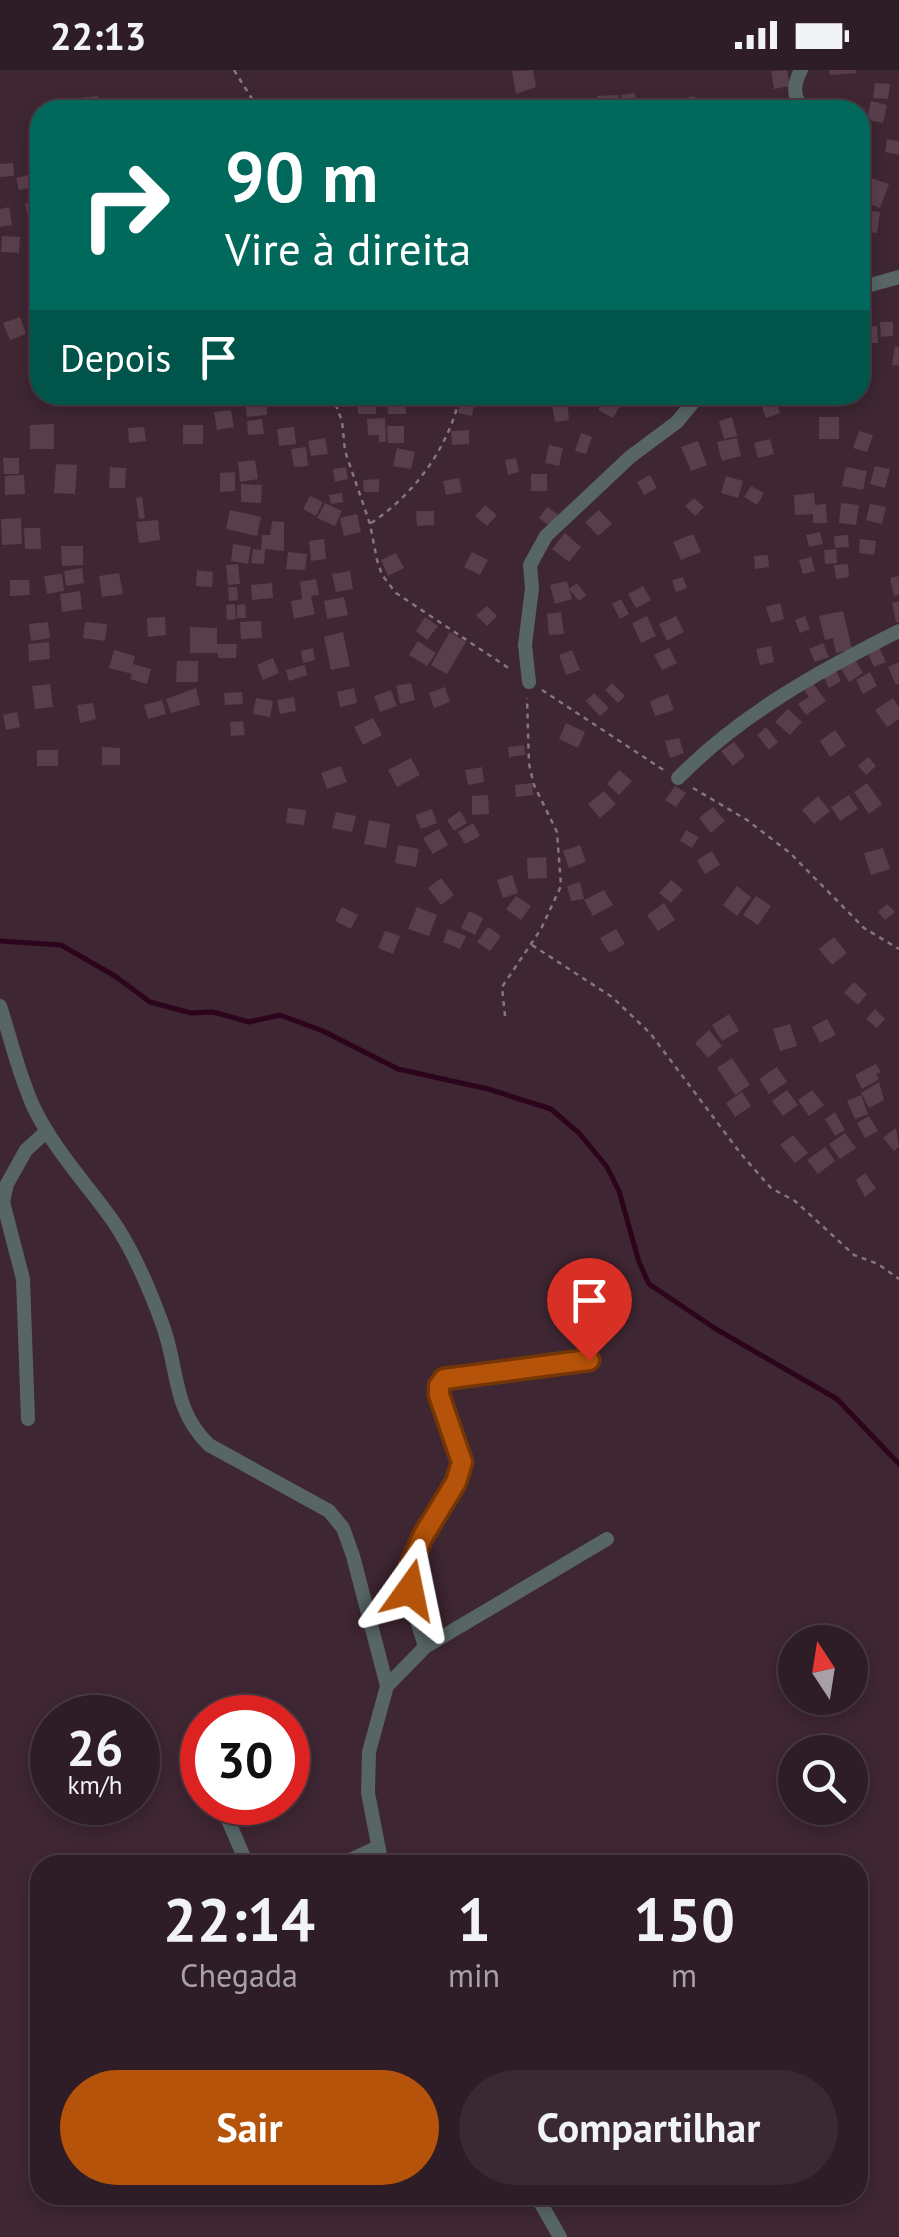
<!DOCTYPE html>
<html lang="pt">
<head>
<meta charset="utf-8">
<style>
	:root { --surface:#2e1c26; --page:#3a2932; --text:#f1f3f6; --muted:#a7a1a7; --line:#493a43; --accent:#b45309 }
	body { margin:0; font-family:"PT Sans",sans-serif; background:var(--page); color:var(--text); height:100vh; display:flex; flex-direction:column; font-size:38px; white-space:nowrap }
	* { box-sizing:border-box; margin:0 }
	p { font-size:32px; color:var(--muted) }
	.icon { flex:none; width:55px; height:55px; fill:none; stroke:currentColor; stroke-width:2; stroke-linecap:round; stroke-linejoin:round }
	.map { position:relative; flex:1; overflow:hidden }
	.details { position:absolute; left:30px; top:1785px; width:838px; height:350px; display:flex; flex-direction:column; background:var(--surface); border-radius:30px; box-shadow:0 5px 15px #0003,0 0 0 2px var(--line) }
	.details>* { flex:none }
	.banner { position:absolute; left:30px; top:30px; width:840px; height:305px; border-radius:30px; box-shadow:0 5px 15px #0003,0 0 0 2px var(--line); background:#00695c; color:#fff; overflow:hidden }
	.needle { width:65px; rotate:348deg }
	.fabs { position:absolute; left:778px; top:1555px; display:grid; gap:20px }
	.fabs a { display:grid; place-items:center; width:90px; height:90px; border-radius:50%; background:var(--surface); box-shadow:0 5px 15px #0003,0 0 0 2px var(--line); font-size:50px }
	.speed { position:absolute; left:30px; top:1625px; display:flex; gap:20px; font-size:50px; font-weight:700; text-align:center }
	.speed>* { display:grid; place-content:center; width:130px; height:130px; border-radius:50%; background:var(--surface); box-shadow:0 5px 15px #0003,0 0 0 2px var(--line); line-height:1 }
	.speed small { font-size:25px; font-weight:400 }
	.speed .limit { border:15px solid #d22; background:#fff; color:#111 }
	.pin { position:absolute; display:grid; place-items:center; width:85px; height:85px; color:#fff; margin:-102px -42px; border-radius:50% 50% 50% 0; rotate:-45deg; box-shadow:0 0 10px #0007 }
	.pin .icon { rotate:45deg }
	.me { position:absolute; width:110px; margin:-55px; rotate:12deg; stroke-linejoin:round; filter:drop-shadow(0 0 8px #0008) }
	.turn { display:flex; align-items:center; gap:35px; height:210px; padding:0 30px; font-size:45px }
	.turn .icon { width:130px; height:130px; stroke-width:2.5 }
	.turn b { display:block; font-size:70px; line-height:85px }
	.then { display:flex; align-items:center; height:95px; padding:0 30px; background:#0003; gap:20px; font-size:38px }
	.eta { display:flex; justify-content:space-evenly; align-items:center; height:170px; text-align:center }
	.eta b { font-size:60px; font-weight:700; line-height:70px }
	.cta { display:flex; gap:20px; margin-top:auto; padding:20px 30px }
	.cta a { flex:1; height:115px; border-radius:60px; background:var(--accent); color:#fff; font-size:40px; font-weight:700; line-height:115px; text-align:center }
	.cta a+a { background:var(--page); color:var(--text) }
	.status { display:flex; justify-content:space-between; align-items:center; height:70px; padding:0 50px; background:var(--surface); direction:ltr }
	.status svg { height:28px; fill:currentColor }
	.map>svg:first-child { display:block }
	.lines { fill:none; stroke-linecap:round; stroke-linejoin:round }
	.stream { stroke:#2c041c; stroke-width:5 }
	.building { fill:#583e4b }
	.path { stroke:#89747e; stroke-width:2.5; stroke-dasharray:5 5; stroke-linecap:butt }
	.street { stroke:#576665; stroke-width:14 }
	.route-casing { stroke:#753606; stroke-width:25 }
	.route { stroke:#b45309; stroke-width:18 }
</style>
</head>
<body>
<div class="status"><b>22:13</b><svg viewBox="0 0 49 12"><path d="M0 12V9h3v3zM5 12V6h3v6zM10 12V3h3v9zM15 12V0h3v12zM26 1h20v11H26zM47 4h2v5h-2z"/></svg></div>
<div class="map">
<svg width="899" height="2167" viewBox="0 0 899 2167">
	<rect width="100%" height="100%" fill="#3e2632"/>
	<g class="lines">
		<path class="stream" d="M 0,871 L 61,875 L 115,906 L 150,932 L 191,943 L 213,942 L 249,952 L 280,945 L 323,961 L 398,999 L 488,1019 L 551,1039 L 579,1063 L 607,1097 L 619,1121 L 639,1192 L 649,1214 L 716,1259 L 837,1329 L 899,1394"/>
	</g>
	<path class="building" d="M 533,0 L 536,17 L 516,24 L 512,1 Z
		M 787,0 L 790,16 L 774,19 L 771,1 Z
		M 829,0 L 856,0 L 856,3 L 830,5 Z
		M 875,13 L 890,14 L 888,29 L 873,28 Z
		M 635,23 L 638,40 L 623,40 L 621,25 Z
		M 618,25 L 619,40 L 598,40 L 597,26 Z
		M 98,26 L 100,40 L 81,40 L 80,28 Z
		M 695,26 L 698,40 L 675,40 L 673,30 Z
		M 819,28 L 833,32 L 831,40 L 816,40 Z
		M 871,31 L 887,35 L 883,53 L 867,50 Z
		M 847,35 L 865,38 L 862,56 L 860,40 L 846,40 Z
		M 887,69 L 899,71 L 899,85 L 885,82 Z
		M 13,93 L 14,106 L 0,107 L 0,94 Z
		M 32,104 L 35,117 L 19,120 L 16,108 Z
		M 865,106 L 889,114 L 880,138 L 860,130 Z
		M 40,130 L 40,147 L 29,150 L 25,134 Z
		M 9,137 L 12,155 L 0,157 L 0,139 Z
		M 865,140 L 880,142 L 877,163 L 862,161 Z
		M 2,166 L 20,167 L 19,183 L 1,182 Z
		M 20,247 L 26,264 L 10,270 L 3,253 Z
		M 880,252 L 893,252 L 893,266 L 881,267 Z
		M 860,256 L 877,256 L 878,273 L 860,273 Z
		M 860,275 L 871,276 L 870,291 L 860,291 Z
		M 895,276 L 899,277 L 899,296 L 892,295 Z
		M 387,325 L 405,325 L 406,344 L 388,344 Z
		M 607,325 L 622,332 L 613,348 L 598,340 Z
		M 821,325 L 839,325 L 838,336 L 820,335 Z
		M 266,327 L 267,345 L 247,347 L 245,329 Z
		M 358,327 L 376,327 L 376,344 L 358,344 Z
		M 775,329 L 780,343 L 766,348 L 761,335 Z
		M 460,332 L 474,334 L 472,346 L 458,343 Z
		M 567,332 L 569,350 L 555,352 L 552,334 Z
		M 231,340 L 234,357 L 217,360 L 214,342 Z
		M 732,347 L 737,366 L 724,369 L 719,351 Z
		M 819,347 L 839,347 L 839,369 L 819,369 Z
		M 385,348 L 386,372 L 379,372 L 379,365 L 368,365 L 367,349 Z
		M 262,349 L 264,364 L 248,365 L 247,351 Z
		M 54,354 L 54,379 L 30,379 L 30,355 Z
		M 183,355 L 203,355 L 203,374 L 183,374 Z
		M 387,356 L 404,356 L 404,373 L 388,373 Z
		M 144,357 L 146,371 L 129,373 L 128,358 Z
		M 294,357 L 296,374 L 279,376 L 277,359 Z
		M 469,360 L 469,374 L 452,375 L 451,361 Z
		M 859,361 L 873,365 L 867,382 L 853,378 Z
		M 581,363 L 592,367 L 586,384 L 575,381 Z
		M 325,368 L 328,384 L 311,386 L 308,371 Z
		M 737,368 L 741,386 L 722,391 L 717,372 Z
		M 770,369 L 774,384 L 758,388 L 754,373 Z
		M 698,371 L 707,395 L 691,401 L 681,377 Z
		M 549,375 L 563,378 L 559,396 L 545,393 Z
		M 306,377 L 308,396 L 294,397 L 291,379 Z
		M 397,378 L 415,382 L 411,399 L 393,396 Z
		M 3,388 L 19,388 L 19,404 L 4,404 Z
		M 516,388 L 519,402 L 508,405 L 505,390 Z
		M 255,390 L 258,409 L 240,412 L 238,392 Z
		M 56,394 L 77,395 L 75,424 L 54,423 Z
		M 875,396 L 890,399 L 885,418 L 870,414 Z
		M 110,397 L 126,398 L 125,418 L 109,418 Z
		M 346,397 L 348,409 L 335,412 L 333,399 Z
		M 846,397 L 867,401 L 863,420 L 842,416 Z
		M 235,402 L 235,421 L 220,422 L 220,403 Z
		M 531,404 L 547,404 L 547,421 L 531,421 Z
		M 19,405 L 24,405 L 25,424 L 5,425 L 5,406 Z
		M 650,405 L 657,418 L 644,425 L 637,412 Z
		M 726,406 L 743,411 L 738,428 L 721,423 Z
		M 459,408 L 462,422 L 446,425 L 443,411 Z
		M 379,409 L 379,422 L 364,422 L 363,410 Z
		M 241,414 L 262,415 L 261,433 L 241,432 Z
		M 751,416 L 764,423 L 757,435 L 744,427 Z
		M 342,423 L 343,432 L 331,434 L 329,425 Z
		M 814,423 L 815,435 L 826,434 L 827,453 L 813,453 L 813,444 L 795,445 L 794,425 Z
		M 310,426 L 323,432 L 316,446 L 303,439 Z
		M 142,427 L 145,448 L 139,449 L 136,428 Z
		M 694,428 L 704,437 L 695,446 L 685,436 Z
		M 325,433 L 342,441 L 335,456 L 317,448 Z
		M 841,433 L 859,435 L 856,455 L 839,453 Z
		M 870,434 L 886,437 L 882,454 L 866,450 Z
		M 485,435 L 497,445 L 487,456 L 475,446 Z
		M 547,437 L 559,445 L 551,457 L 539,448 Z
		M 230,440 L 261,447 L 257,466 L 226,459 Z
		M 599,440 L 612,454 L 598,466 L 585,452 Z
		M 416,441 L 434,441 L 434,455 L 417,456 Z
		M 357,444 L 361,462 L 344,466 L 340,448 Z
		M 21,448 L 22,474 L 2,475 L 1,449 Z
		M 158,450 L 160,470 L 139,473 L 136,452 Z
		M 272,451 L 284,452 L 284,481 L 265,479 L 264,494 L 251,493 L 253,479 L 261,480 L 262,465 L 270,465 Z
		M 24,458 L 40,458 L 41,479 L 25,479 Z
		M 820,462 L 823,474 L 809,477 L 806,465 Z
		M 565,463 L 581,477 L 569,492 L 552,479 Z
		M 693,464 L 701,482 L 681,490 L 673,472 Z
		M 848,465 L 849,477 L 835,478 L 834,466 Z
		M 324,469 L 326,489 L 311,491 L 309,471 Z
		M 860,469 L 876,471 L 874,485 L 859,483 Z
		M 233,474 L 251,477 L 248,494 L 231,491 Z
		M 61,476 L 83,476 L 83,495 L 62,496 Z
		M 836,479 L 837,493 L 825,494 L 824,480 Z
		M 288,482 L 307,484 L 305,500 L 286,499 Z
		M 472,482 L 488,490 L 480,505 L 464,497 Z
		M 396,483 L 404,498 L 388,506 L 381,490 Z
		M 768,485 L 769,497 L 755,499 L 754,486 Z
		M 811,487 L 815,501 L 803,504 L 799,490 Z
		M 238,494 L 240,514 L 228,515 L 226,495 Z
		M 848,494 L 849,507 L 836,509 L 834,495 Z
		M 82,498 L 84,513 L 66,516 L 64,501 Z
		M 197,500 L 213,502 L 212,517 L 196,516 Z
		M 350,501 L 353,519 L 336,522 L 332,504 Z
		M 119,503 L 123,524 L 102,527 L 99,506 Z
		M 62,504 L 64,521 L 47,524 L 44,506 Z
		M 899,506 L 899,525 L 894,526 L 890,508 Z
		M 683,507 L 687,518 L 676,522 L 672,510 Z
		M 316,509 L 319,525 L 311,526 L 315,544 L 294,549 L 291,531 L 302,529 L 300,512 Z
		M 10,510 L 29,510 L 30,525 L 10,526 Z
		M 567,511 L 572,529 L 555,534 L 550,515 Z
		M 272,513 L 273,528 L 252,530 L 251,515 Z
		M 577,513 L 586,525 L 579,531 L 569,519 Z
		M 643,516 L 651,530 L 636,538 L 628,524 Z
		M 228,517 L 237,517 L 238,530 L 229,531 Z
		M 80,521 L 82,539 L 62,542 L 60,524 Z
		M 344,527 L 348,545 L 327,549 L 324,531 Z
		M 621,529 L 629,544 L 620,549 L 612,534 Z
		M 899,531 L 899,552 L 896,552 L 892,533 Z
		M 780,533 L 784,549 L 771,553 L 766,537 Z
		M 235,534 L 236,549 L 227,550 L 226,535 Z
		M 245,534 L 246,548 L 237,548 L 237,535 Z
		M 487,536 L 497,546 L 487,556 L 476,545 Z
		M 843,541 L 852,579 L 836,583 L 833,568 L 825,570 L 819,546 Z
		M 561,542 L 564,564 L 549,565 L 547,544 Z
		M 647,546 L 656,566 L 641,573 L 632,553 Z
		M 676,546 L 684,562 L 667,571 L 659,554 Z
		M 805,546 L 810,559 L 800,563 L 795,550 Z
		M 165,547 L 166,565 L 148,567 L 147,548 Z
		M 425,547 L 438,556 L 427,570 L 416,561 Z
		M 261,551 L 262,568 L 241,569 L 240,552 Z
		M 48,552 L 50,568 L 31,571 L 29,554 Z
		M 85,552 L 107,554 L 105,571 L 83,568 Z
		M 190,557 L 217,558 L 217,574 L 237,574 L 236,588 L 218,588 L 218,583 L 190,583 Z
		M 343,562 L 350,596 L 331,600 L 324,567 Z
		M 450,562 L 466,572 L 447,604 L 431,595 Z
		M 418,571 L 436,583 L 427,596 L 409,585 Z
		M 49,572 L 50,589 L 29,591 L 28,574 Z
		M 823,573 L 829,587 L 815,592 L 809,579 Z
		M 771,576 L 774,592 L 760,595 L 756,579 Z
		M 879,577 L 886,592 L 874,597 L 867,582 Z
		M 313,578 L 315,590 L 303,593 L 301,581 Z
		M 669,578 L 677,593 L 662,600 L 654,585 Z
		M 114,580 L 135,586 L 133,594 L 151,599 L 147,614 L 130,609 L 132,604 L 109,598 Z
		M 572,580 L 580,600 L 566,605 L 559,585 Z
		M 273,588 L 279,603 L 263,610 L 257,595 Z
		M 855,590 L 863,603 L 849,612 L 841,599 Z
		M 177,591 L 198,591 L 198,612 L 176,612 Z
		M 899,592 L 899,614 L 896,615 L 888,597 Z
		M 305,595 L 307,605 L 289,611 L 286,600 Z
		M 836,601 L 841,611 L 829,618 L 824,607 Z
		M 870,602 L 877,616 L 863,624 L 856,610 Z
		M 812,612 L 826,631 L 806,645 L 798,634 L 809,627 L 803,618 Z
		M 411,613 L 415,630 L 400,634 L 396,616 Z
		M 612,613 L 625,626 L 618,633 L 605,620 Z
		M 50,614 L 53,637 L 35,639 L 32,616 Z
		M 445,617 L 450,632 L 434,638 L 429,623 Z
		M 196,618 L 200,635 L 171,643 L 166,629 Z
		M 354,618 L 357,633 L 340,637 L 337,622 Z
		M 391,620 L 397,636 L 380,642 L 374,626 Z
		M 242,622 L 243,634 L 225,635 L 224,623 Z
		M 594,623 L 609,638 L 600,646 L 586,631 Z
		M 668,624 L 674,640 L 655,646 L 650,631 Z
		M 294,627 L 296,641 L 280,644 L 277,630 Z
		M 256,628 L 273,631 L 270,647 L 253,644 Z
		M 893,628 L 899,637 L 899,649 L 887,657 L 875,640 Z
		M 162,630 L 166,644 L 148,649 L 144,635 Z
		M 93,633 L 96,649 L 80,653 L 77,635 Z
		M 788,639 L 802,652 L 790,665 L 775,652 Z
		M 17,642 L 20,657 L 6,660 L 3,645 Z
		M 373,648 L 382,665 L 363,675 L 354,657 Z
		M 243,651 L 245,665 L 231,666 L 230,652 Z
		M 566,653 L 585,662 L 578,678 L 559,669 Z
		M 766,657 L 778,672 L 769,680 L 757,665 Z
		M 835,660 L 846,676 L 830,687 L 820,671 Z
		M 679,668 L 684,683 L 670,688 L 665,671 Z
		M 734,672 L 745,686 L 733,696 L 721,681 Z
		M 524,675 L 525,685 L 509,687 L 508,677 Z
		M 102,677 L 120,678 L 120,695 L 102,695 Z
		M 37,680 L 58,680 L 58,696 L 37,696 Z
		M 868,687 L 876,696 L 866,705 L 858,696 Z
		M 411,688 L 420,705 L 397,717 L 388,700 Z
		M 341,696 L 347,712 L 327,719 L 321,703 Z
		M 482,697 L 484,712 L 468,715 L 465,700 Z
		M 619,700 L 632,711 L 619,725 L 607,714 Z
		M 532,713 L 533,725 L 516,727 L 515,715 Z
		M 867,713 L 882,734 L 869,744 L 854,722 Z
		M 675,716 L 686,723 L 676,737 L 665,730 Z
		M 604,721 L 616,734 L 600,748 L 588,734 Z
		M 488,725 L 489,744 L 472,745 L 472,726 Z
		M 849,725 L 858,739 L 840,751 L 831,737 Z
		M 818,726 L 830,741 L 814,754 L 802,740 Z
		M 713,737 L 725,751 L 711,763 L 699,748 Z
		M 288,738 L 306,740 L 304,755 L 286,753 Z
		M 432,739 L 437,753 L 421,759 L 415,745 Z
		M 460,741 L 467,753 L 454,761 L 447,750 Z
		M 336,742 L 356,746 L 352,762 L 332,758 Z
		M 369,750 L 390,754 L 386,778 L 364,774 Z
		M 473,753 L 480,766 L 465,774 L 458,762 Z
		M 439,759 L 448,775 L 433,784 L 423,768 Z
		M 686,760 L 699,767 L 692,778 L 680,771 Z
		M 398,775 L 419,779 L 416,797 L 395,793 Z
		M 580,775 L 586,792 L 569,798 L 563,781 Z
		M 883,778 L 890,799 L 871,805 L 864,783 Z
		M 712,781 L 720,795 L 705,804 L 697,790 Z
		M 546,787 L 547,808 L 528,809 L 527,788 Z
		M 512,805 L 518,823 L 503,828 L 497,810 Z
		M 441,808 L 454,825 L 441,835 L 428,818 Z
		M 671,810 L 683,820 L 671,833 L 659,823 Z
		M 580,812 L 584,829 L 571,831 L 567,816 Z
		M 737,816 L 751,827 L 737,846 L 723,835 Z
		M 604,820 L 613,835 L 593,846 L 584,830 Z
		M 516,826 L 531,836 L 521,850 L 506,839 Z
		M 756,826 L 771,836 L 758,855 L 743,845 Z
		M 664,833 L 675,850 L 658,861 L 647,845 Z
		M 887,834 L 895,842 L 885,850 L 878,842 Z
		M 342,837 L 358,845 L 351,859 L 335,851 Z
		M 417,837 L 437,845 L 429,866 L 408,859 Z
		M 469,841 L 483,848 L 475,865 L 461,858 Z
		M 488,857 L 501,866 L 490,881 L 477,872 Z
		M 448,859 L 466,866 L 460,879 L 443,872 Z
		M 616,859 L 625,874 L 609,883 L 600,868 Z
		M 385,861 L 400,866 L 393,884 L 378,878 Z
		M 834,867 L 847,883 L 832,895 L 819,879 Z
		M 854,912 L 867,924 L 858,935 L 844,923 Z
		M 875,939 L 885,949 L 877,958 L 866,949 Z
		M 729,944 L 739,961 L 722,971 L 712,955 Z
		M 827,949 L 836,965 L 820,973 L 812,957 Z
		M 790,954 L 797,976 L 780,981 L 773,959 Z
		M 709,960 L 722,976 L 708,988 L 695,973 Z
		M 732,988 L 750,1015 L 735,1025 L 717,998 Z
		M 876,994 L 881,1002 L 876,1004 L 879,1009 L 862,1019 L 855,1005 Z
		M 777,997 L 787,1012 L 769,1024 L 759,1009 Z
		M 879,1012 L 884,1030 L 869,1038 L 861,1023 Z
		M 787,1020 L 798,1035 L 783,1046 L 772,1031 Z
		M 812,1020 L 824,1035 L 809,1046 L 798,1030 Z
		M 742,1022 L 751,1036 L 735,1047 L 726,1033 Z
		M 861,1025 L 868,1044 L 855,1049 L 847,1031 Z
		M 835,1042 L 845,1060 L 835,1066 L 825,1049 Z
		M 869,1046 L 878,1061 L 865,1068 L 857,1053 Z
		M 896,1058 L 899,1077 L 894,1081 L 883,1068 Z
		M 845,1063 L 856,1078 L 840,1089 L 829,1074 Z
		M 793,1065 L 808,1083 L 795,1093 L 780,1075 Z
		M 825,1077 L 835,1091 L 818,1104 L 807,1090 Z
		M 865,1103 L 876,1118 L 865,1127 L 856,1110 Z"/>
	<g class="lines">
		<path class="path" d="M 234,0 L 259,40
			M 332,325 L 342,351 L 345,381 L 370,454 L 377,490 L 382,505 L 396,523 L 510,599
			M 371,453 C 414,425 450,376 460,325
			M 542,620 L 665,701
			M 693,718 L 747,750 L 790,783 L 864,858 L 899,879
			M 532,875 L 612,927 L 650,963 L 741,1084 L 771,1118 L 795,1131 L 854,1185 L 878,1194 L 899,1209
			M 505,946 L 502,917 L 541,859 L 561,816 L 557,762 L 534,715 L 529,694 L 527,628"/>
		<path class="street" d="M 801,0 C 793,15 792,29 806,40
			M 860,218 L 899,207
			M 529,612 L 525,575 L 532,518 L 530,495 L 546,466 L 630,387 L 677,352 L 699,325
			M 678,708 C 741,644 819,601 899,561
			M 0,936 C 11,969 19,1006 34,1038 C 55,1081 86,1113 113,1151 C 135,1183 150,1220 163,1256 C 179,1300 172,1339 209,1375 L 329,1441 L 343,1458 L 353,1486 L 387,1616 L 369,1682 L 368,1723 L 382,1795
			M 28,1349 L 23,1209 L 3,1132 L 7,1114 L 26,1080 L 47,1061
			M 425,1577 C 418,1552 404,1520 412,1494 C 420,1464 462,1417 462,1390 C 461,1369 447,1345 439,1325 L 439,1316 L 444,1309 L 589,1289
			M 387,1616 L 425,1577 L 607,1469
			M 222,1736 L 244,1787 L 254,1795
			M 339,1795 L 378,1777
			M 536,2125 L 560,2167"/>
	</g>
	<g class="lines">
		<g class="route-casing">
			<path id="route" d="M 410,1520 L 410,1496 L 423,1466 L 456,1412 L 462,1392 L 439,1325 L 439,1316 L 444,1309 L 589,1290"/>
		</g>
		<use href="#route" class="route"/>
	</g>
</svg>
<div class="fabs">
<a><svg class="needle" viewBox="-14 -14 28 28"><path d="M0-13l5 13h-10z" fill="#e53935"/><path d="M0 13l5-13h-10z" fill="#a7a1a7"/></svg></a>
<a><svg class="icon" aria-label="search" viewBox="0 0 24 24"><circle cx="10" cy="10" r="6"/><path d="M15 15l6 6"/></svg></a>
</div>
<div class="speed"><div>26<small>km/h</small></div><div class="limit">30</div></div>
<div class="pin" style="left:589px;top:1290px;background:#d93025"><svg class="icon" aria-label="arrive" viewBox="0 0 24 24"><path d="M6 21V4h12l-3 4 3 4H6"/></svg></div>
<svg class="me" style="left:410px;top:1520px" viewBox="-20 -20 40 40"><path d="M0-17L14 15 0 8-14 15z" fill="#b45309" stroke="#fff" stroke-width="4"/></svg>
<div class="banner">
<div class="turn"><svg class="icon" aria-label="right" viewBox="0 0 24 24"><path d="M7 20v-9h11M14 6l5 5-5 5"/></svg><div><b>90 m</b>Vire à direita</div></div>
<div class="then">Depois<svg class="icon" aria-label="arrive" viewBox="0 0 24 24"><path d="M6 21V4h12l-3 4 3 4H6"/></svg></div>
</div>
<section class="details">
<div class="eta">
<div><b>22:14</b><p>Chegada</p></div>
<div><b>1</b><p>min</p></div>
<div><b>150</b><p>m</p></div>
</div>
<div class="cta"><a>Sair</a><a>Compartilhar</a></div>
</section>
</div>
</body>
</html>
